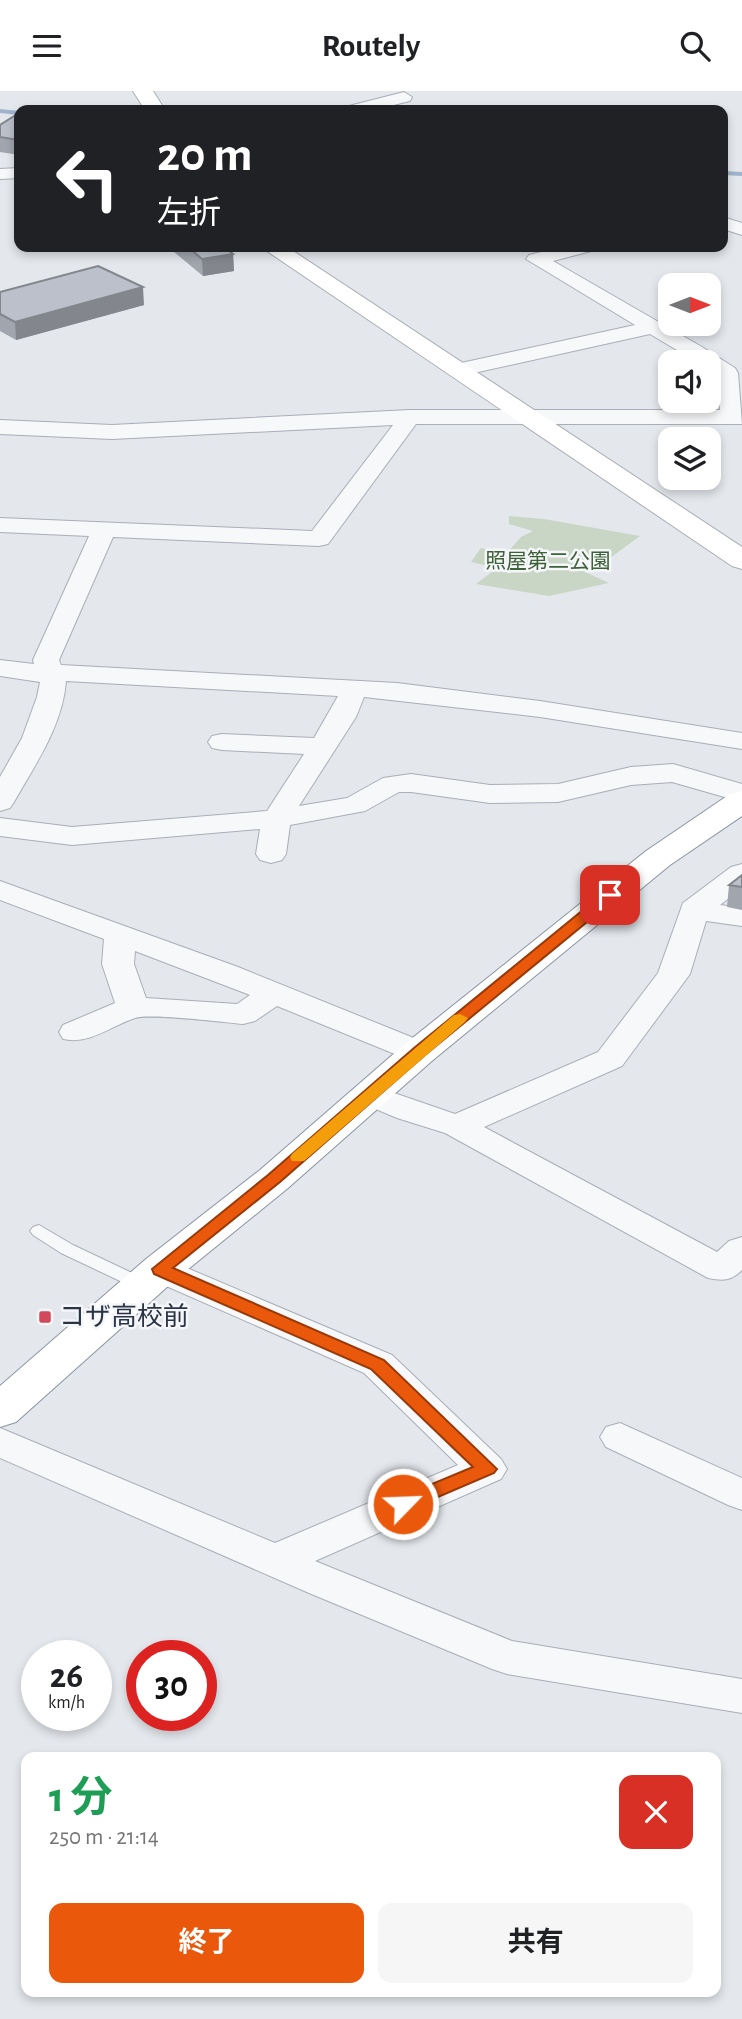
<!DOCTYPE html>
<html lang="ja">
<head>
<meta charset="utf-8">
<style>
	:root { --surface:#fff; --page:#f6f6f6; --text:#202124; --muted:#757577; --accent:#ea580c }
	body { margin:0; font-family:"Alegreya Sans","Noto Sans JP",sans-serif; background:var(--page); color:var(--text); height:100vh; display:flex; flex-direction:column; font-size:26px; white-space:nowrap }
	* { box-sizing:border-box; margin:0 }
	p { font-size:23px; color:var(--muted) }
	.icon { flex:none; width:38px; height:38px; fill:none; stroke:currentColor; stroke-width:2; stroke-linecap:round; stroke-linejoin:round }
	.map { position:relative; flex:1; overflow:hidden }
	.side { position:absolute; left:21px; top:1661px; width:700px; height:245px; display:flex; flex-direction:column; background:var(--surface); border-radius:14px; box-shadow:0 4px 10px #0003 }
	.side>* { flex:none }
	.top-card { position:absolute; left:14px; top:14px; width:714px; height:147px; border-radius:14px; box-shadow:0 4px 10px #0003; background:#202124; color:#fff; overflow:hidden }
	.needle { width:46px; rotate:90deg }
	.controls { position:absolute; left:658px; top:182px; display:grid; gap:14px }
	.controls a { display:grid; place-items:center; width:63px; height:63px; border-radius:14px; background:var(--surface); box-shadow:0 4px 10px #0003; font-size:35px }
	.speed { position:absolute; left:21px; top:1549px; display:flex; gap:14px; font-size:35px; font-weight:700; text-align:center }
	.speed>* { display:grid; place-content:center; width:91px; height:91px; border-radius:50%; background:var(--surface); box-shadow:0 4px 10px #0003; line-height:1 }
	.speed small { font-size:18px; font-weight:400 }
	.speed .limit { border:10px solid #d22; background:#fff; color:#111 }
	.pin { position:absolute; display:grid; place-items:center; width:60px; height:60px; color:#fff; margin:-30px; border-radius:14px; box-shadow:0 4px 10px #0006 }
	.me { position:absolute; width:77px; margin:-38px; rotate:66deg; stroke-linejoin:round; filter:drop-shadow(0 0 5px #0008) }
	.turn { display:flex; align-items:center; gap:24px; height:147px; padding:0 28px; font-size:32px }
	.turn .icon { width:91px; height:91px; stroke-width:2.5 }
	.turn b { display:block; font-size:49px; line-height:60px }
	.round { display:grid; place-items:center; flex:none; width:74px; height:74px; border-radius:14px; background:var(--page) }
	.summary { display:flex; align-items:center; justify-content:space-between; height:119px; padding:0 28px }
	h1 { font-size:42px; font-weight:700; line-height:52px; color:#1e9e55 }
	.action { display:flex; gap:14px; margin-top:auto; padding:14px 28px }
	.action a { flex:1; height:80px; border-radius:14px; background:var(--accent); color:#fff; font-size:28px; font-weight:700; line-height:80px; text-align:center }
	.action a+a { background:var(--page); color:var(--text) }
	header { display:flex; justify-content:space-between; align-items:center; height:91px; padding:0 28px; background:var(--surface); font-size:32px; font-weight:700 }
	.map>svg:first-child { display:block }
	.green { fill:#c9d6c5 }
	.lines { fill:none; stroke-linecap:round; stroke-linejoin:round }
	.stream { fill:#9fb4cc; fill-rule:evenodd }
	.lane-casing { stroke:#a9aeb7; stroke-width:2 }
	.street-casing { stroke:#a9aeb7; stroke-width:2 }
	.secondary-casing { stroke:#a9aeb7; stroke-width:2 }
	.highway-casing { stroke:#8b94a3; stroke-width:2 }
	.lane { fill:#f7f8fa; fill-rule:evenodd }
	.street { fill:#f7f8fa; fill-rule:evenodd }
	.secondary { fill:#fff; fill-rule:evenodd }
	.highway { fill:#fff; fill-rule:evenodd }
	.wall { fill:#a1a5ae }
	.shaded-wall { fill:#83868d }
	.building { fill:#bbc0ca; stroke:#83868d; stroke-width:2 }
	.route { fill:#ea580c; stroke:#983908; stroke-width:2 }
	.slow { fill:#f59e0b }
	.poi-dot { fill:#d1495b; stroke:#f4f6f9; stroke-width:2.5 }
	.labels { text-anchor:middle; dominant-baseline:central; stroke-width:5; stroke-linejoin:round; paint-order:stroke }
	.far-park-label { font-size:21px; fill:#3f6138; stroke:#f4f6f9 }
	.poi-label { font-size:26px; fill:#2b3445; stroke:#f4f6f9; text-anchor:start }
</style>
</head>
<body>
<header><svg class="icon" aria-label="menu" viewBox="0 0 24 24"><path d="M4 6h16M4 12h16M4 18h16"/></svg>Routely<svg class="icon" aria-label="search" viewBox="0 0 24 24"><circle cx="10" cy="10" r="6"/><path d="M15 15l6 6"/></svg></header>
<div class="map">
<svg width="742" height="1928" viewBox="0 0 742 1928">
	<rect width="100%" height="100%" fill="#e4e7ec"/>
	<path class="green" d="M 509,425 L 544,428 L 640,445 L 606,470 L 587,468 L 582,472 L 585,481 L 609,492 L 549,505 L 476,493 L 497,477 L 471,471 L 481,457 L 506,463 L 521,446 L 533,440 L 509,433 Z"/>
	<g class="lines">
		<path class="stream" d="M 0,18 L 19,20 L 19,24 L 0,22 Z
			M 723,80 L 742,81 L 742,85 L 723,84 Z"/>
		<g class="lane-casing">
			<path id="lane" d="M 39,1134 L 73,1154 L 149,1190 L 152,1194 L 149,1198 L 137,1198 L 61,1162 L 33,1144 L 30,1140 L 33,1136 Z"/>
		</g>
		<g class="street-casing">
			<path id="street" d="M 404,1 L 412,6 L 410,10 L 373,19 L 347,19 L 349,15 Z
				M 19,77 L 19,87 L 0,88 L 0,78 Z
				M 723,126 L 742,132 L 742,144 L 723,138 Z
				M 562,156 L 593,156 L 591,160 L 553,170 L 702,256 L 735,277 L 738,282 L 742,333 L 416,333 L 328,453 L 319,455 L 113,446 L 59,569 L 61,574 L 397,592 L 540,610 L 742,642 L 742,658 L 540,626 L 364,606 L 356,626 L 299,715 L 347,707 L 383,687 L 411,683 L 490,694 L 558,693 L 631,676 L 673,673 L 742,693 L 742,711 L 672,691 L 631,694 L 558,711 L 490,712 L 411,701 L 399,701 L 365,720 L 290,734 L 286,763 L 282,769 L 271,772 L 260,769 L 256,763 L 260,738 L 72,754 L 0,745 L 0,727 L 72,736 L 267,720 L 304,663 L 222,659 L 212,657 L 208,651 L 212,645 L 222,643 L 314,647 L 338,605 L 66,590 C 63,634 35,674 14,711 L 10,717 L 0,720 L 0,686 L 22,647 L 37,606 L 40,591 L 0,585 L 0,569 L 34,573 L 33,569 L 89,445 L 0,441 L 0,427 L 312,440 L 393,334 L 112,348 L 0,343 L 0,329 L 112,334 L 410,319 L 720,319 L 717,285 L 709,279 L 709,271 L 697,271 L 650,243 L 460,285 L 452,284 L 449,279 L 452,274 L 635,234 L 526,168 L 529,164 Z
				M 742,773 L 742,797 L 720,814 L 742,817 L 742,835 L 706,830 L 690,883 L 622,975 L 484,1036 L 717,1161 L 729,1150 L 742,1146 L 742,1179 C 731,1190 723,1190 708,1187 L 445,1042 L 397,1027 L 359,1011 L 354,1004 L 359,997 L 371,994 L 455,1023 L 598,961 L 658,882 L 683,812 L 731,776 Z
				M 0,790 L 238,876 L 431,954 L 436,961 L 431,968 L 419,971 L 407,968 L 277,915 L 255,930 L 243,933 C 222,931 150,922 135,927 C 111,935 89,954 63,948 L 59,941 L 63,934 L 115,912 L 102,873 L 104,848 L 0,809 ZM 135,860 L 250,904 L 237,913 L 146,907 L 134,873 Z
				M 161,1166 L 392,1264 L 501,1368 L 507,1378 L 501,1388 L 315,1470 L 512,1550 L 742,1588 L 742,1622 L 507,1583 L 492,1578 L 309,1502 L 0,1367 L 0,1337 L 275,1452 L 458,1374 L 364,1282 L 148,1187 L 143,1178 L 148,1169 Z
				M 620,1332 L 742,1387 L 742,1419 L 728,1414 L 606,1356 L 600,1346 L 606,1336 Z"/>
		</g>
		<g class="secondary-casing">
			<path id="secondary" d="M 133,0 L 153,0 L 165,19 L 145,19 Z
				M 261,156 L 287,156 L 742,456 L 742,478 L 732,475 Z"/>
		</g>
		<g class="highway-casing">
			<path id="highway" d="M 742,700 L 742,725 L 670,774 L 433,969 L 288,1097 L 176,1188 L 16,1331 L 0,1336 L 0,1295 L 146,1168 L 260,1079 L 405,953 L 646,760 L 730,703 Z"/>
		</g>
		<use href="#lane" class="lane"/>
		<use href="#street" class="street"/>
		<use href="#secondary" class="secondary"/>
		<use href="#highway" class="highway"/>
	</g>
	<path class="wall" d="M 19,22 L 19,64 L 0,61 L 0,34 Z
		M 168,156 L 224,156 L 233,163 L 234,180 L 203,185 Z
		M 0,201 L 144,214 L 16,249 L 0,240 Z
		M 742,784 L 742,819 L 727,816 L 729,794 Z"/>
	<path class="shaded-wall" d="M 233,163 L 234,180 L 203,185 L 202,168 Z
		M 143,196 L 144,214 L 16,249 L 15,231 Z"/>
	<path class="building" d="M 19,22 L 19,49 L 0,46 L 0,34 Z
		M 188,156 L 224,156 L 233,163 L 202,168 Z
		M 98,175 L 143,196 L 15,231 L 0,223 L 0,201 Z
		M 742,784 L 742,796 L 729,794 Z"/>
	<path class="route" d="M 610,800 L 615,801 L 618,804 L 615,808 L 425,964 L 280,1091 L 173,1177 L 384,1269 L 497,1378 L 494,1382 L 410,1418 L 396,1418 L 393,1413 L 396,1408 L 473,1376 L 371,1278 L 154,1183 L 152,1178 L 268,1084 L 414,957 L 605,801 Z"/>
	<path class="slow" d="M 460,923 L 468,927 L 465,931 L 304,1070 L 292,1070 L 290,1066 L 292,1063 L 454,924 Z"/>
	<rect class="poi-dot" x="38" y="1219" width="14" height="14" rx="3.5"/>
	<g class="labels">
		<g class="far-park-label">
			<text x="548" y="470">照屋第二公園</text>
		</g>
		<g class="poi-label">
			<text x="59" y="1226">コザ高校前</text>
		</g>
	</g>
</svg>
<div class="controls">
<a><svg class="needle" viewBox="-14 -14 28 28"><path d="M0-13l5 13h-10z" fill="#e53935"/><path d="M0 13l5-13h-10z" fill="#757577"/></svg></a>
<a><svg class="icon" aria-label="sound" viewBox="0 0 24 24"><path d="M4 9h4l5-4v14l-5-4H4zM17 9q2 3 0 6"/></svg></a>
<a><svg class="icon" aria-label="layers" viewBox="0 0 24 24"><path d="M12 4l9 5-9 5-9-5zM3 14l9 5 9-5"/></svg></a>
</div>
<div class="speed"><div>26<small>km/h</small></div><div class="limit">30</div></div>
<div class="pin" style="left:610px;top:804px;background:#d93025"><svg class="icon" aria-label="arrive" viewBox="0 0 24 24"><path d="M6 21V4h12l-3 4 3 4H6"/></svg></div>
<svg class="me" style="left:403px;top:1413px" viewBox="-20 -20 40 40"><circle r="17" fill="#ea580c" stroke="#fff" stroke-width="3"/><path d="M0-11L8 9 0 5-8 9z" fill="#fff"/></svg>
<div class="top-card">
<div class="turn"><svg class="icon" aria-label="left" viewBox="0 0 24 24"><path d="M17 20v-9H6M10 6l-5 5 5 5"/></svg><div><b>20 m</b>左折</div></div>
</div>
<section class="side">
<div class="summary"><div><h1>1 分</h1><p>250 m · 21:14</p></div><a class="round" style="background:#d93025;color:#fff"><svg class="icon" aria-label="close" viewBox="0 0 24 24"><path d="M6 6l12 12M18 6L6 18"/></svg></a></div>
<div class="action"><a>終了</a><a>共有</a></div>
</section>
</div>
</body>
</html>
